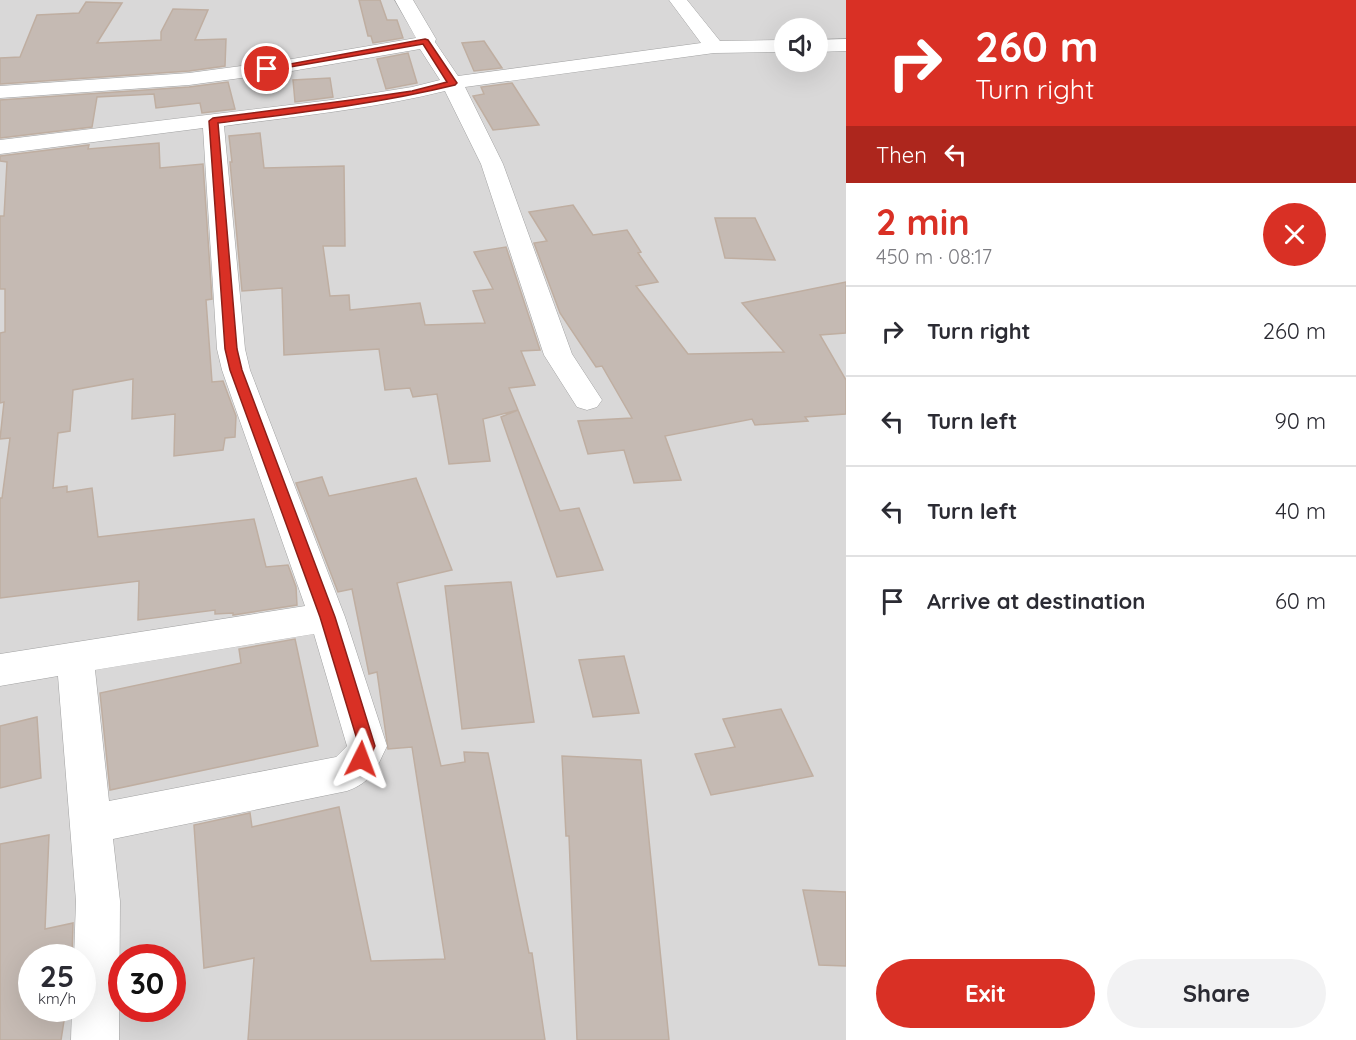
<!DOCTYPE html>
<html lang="en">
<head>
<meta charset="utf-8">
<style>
	:root { --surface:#fff; --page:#f2f2f3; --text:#2b2b33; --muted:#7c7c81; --line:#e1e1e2; --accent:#d93025 }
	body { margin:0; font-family:Quicksand,sans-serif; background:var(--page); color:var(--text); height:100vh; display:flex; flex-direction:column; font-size:22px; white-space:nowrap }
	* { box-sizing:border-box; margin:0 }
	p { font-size:20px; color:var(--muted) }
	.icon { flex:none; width:33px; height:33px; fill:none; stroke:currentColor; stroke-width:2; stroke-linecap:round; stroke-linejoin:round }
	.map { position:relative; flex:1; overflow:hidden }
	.details { display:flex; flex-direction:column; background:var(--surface); width:510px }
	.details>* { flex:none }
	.hud { background:#d93025; color:#fff; overflow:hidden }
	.controls { position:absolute; left:774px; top:18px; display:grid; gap:12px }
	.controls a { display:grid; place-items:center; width:54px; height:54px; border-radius:50%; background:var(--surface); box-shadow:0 6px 24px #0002; font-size:30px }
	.speed { position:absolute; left:18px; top:944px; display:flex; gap:12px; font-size:30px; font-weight:700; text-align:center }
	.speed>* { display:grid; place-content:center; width:78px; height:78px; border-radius:50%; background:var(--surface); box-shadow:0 6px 24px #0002; line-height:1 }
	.speed small { font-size:15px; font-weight:400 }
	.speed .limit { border:9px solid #d22; background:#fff; color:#111 }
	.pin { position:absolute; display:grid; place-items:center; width:51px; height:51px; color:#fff; margin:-26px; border:3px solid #fff; border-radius:50%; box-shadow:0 2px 6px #0007 }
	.me { position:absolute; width:66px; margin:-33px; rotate:3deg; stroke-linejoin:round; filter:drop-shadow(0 0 4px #0008) }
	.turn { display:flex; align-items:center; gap:21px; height:126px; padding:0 30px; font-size:27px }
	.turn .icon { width:78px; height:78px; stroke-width:2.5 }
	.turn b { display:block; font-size:42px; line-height:51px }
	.then { display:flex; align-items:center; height:57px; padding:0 30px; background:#0003; gap:12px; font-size:22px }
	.round { display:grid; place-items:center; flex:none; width:63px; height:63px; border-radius:32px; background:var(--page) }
	.head { display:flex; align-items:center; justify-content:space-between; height:102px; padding:0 30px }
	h1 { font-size:36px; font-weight:700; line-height:45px; color:var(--accent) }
	.primary-button { display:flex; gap:12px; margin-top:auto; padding:12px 30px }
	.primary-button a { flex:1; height:69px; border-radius:36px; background:var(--accent); color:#fff; font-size:24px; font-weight:700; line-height:69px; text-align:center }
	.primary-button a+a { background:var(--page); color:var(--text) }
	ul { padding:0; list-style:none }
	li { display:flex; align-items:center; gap:18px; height:90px; padding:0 30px; border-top:2px solid var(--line) }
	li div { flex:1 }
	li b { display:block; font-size:22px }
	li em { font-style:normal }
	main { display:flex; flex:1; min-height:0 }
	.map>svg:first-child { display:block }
	.residential { fill:#d9d8d8; fill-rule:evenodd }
	.building { fill:#c5bab3; stroke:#bfaea1; stroke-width:1.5 }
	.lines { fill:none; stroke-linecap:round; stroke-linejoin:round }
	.street-casing { stroke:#a2a2a2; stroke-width:1 }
	.street { fill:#fff; fill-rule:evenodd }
	.route { fill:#d93025; stroke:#8d1f18; stroke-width:1.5 }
</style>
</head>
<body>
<main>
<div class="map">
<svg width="846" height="1040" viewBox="0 0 846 1040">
	<rect width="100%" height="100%" fill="#ede8df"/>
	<path class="residential" d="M 0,0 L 846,0 L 846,1040 L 0,1040 ZM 784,28 L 818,28 L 818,62 L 784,62 ZM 32,957 L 82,957 L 82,1008 L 32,1008 ZM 122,957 L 172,957 L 172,1008 L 122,1008 Z"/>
	<path class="building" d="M 359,0 L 380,0 L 387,20 L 397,20 L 403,38 L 373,43 L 371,36 L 368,36 Z
		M 86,2 L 122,3 L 97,43 L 161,40 L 161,32 L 173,9 L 208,10 L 195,40 L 226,39 L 225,66 L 189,71 L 0,84 L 0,58 L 20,57 L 37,15 L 79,13 Z
		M 484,41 L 502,68 L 474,71 L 462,43 Z
		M 408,53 L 417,83 L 386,89 L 377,59 Z
		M 330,78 L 333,97 L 295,102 L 293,80 Z
		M 228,82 L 235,109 L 202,113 L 200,103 L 156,108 L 154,94 L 97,97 L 92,127 L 0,138 L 0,100 L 189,87 Z
		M 512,83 L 539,125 L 493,130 L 473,96 L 484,94 L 481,87 Z
		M 260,133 L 264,168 L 344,166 L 345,246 L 323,246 L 330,296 L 349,295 L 350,310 L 420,303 L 425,325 L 485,323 L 473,291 L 493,289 L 474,252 L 506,247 L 540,350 L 521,351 L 535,385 L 509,388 L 518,410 L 483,419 L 490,461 L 449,464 L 437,394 L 413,397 L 410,388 L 385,390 L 379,349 L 284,355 L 282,288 L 242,291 L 230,162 L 232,162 L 229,136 Z
		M 159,143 L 160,168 L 203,164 L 212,299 L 206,300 L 212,382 L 223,381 L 236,416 L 235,437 L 225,438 L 223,450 L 174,456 L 175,414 L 132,419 L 133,379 L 73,390 L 70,431 L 58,433 L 53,488 L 67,486 L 67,492 L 92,488 L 98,537 L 254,519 L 266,567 L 288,565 L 296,587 L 297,605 L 233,615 L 233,613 L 215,614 L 215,610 L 138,620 L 139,581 L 0,598 L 0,498 L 2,498 L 10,438 L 0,439 L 4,402 L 0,403 L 0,333 L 5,332 L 5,289 L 0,289 L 0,216 L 4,216 L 7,162 L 0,161 L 0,156 L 89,145 L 88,149 Z
		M 573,205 L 593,235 L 627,230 L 641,252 L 638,253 L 658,282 L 636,286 L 688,354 L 784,352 L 742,303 L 846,282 L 846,333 L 820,335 L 846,380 L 846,414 L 805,417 L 808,421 L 755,425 L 752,419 L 665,436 L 681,480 L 634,483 L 624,450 L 588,454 L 578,421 L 632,418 L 602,366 L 596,367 L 560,313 L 534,243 L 547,241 L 529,212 Z
		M 715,218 L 755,218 L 775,260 L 725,258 Z
		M 518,410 L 560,511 L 579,508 L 603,570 L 557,577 L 501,417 Z
		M 322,477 L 329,496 L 416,478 L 452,570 L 397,583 L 441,766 L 465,762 L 464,752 L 488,753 L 529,953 L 532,953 L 545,1040 L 248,1040 L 254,958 L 204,968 L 194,825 L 250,813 L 252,827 L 339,807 L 371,961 L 445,959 L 412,747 L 388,749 L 377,672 L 369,674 L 352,589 L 338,592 L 296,483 Z
		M 511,582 L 534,722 L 462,729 L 445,586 Z
		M 295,639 L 318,746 L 110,790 L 100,693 L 241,663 L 239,649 Z
		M 624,656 L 639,713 L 593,717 L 579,660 Z
		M 781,709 L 813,776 L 711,795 L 695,754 L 735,747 L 723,719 Z
		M 37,717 L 41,778 L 0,788 L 0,726 Z
		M 562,756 L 641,760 L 669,1040 L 577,1040 L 569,836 L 566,836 Z
		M 49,835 L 45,929 L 73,923 L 72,957 L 32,957 L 32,1008 L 66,1008 L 61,1040 L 0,1040 L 0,844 Z
		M 803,890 L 846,892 L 846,966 L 819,965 Z"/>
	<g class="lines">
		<g class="street-casing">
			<path id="street" d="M 395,0 L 413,0 L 436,39 L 435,42 L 458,76 L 701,43 L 669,0 L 687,0 L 720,41 L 784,40 L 784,52 L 714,53 L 465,87 L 503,164 L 572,354 L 602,400 L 597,407 L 587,410 L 577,407 L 544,355 L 481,164 L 445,91 C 373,109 298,116 224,126 L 245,349 L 250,370 L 345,617 L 387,746 C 376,769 372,782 347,791 L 113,839 L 120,901 L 119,1040 L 71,1040 L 72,1008 L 82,1008 L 82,957 L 74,957 L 76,901 L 58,676 L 0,686 L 0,654 L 305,606 L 222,370 L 217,349 L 203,128 L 0,154 L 0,140 L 331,100 L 412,87 L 440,80 L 420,49 L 286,72 L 189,85 L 0,98 L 0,86 L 189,73 L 286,60 L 416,38 ZM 314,634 L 347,746 L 336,757 L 109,801 L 95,670 Z
				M 846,39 L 846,51 L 818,52 L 818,40 Z"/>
		</g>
		<use href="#street" class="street"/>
	</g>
	<path class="route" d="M 425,39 L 428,40 L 457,83 L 455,85 C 377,104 298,113 218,123 L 237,349 L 242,370 L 335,617 L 375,746 L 367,764 L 361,767 L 355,764 L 353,759 L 359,746 L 320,617 L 230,370 L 225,349 L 209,121 L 213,118 L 351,100 L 412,91 L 447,82 L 423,44 L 267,71 L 263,69 Z"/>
</svg>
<div class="controls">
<a><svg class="icon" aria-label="sound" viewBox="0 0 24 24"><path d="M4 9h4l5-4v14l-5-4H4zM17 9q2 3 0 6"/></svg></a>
</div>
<div class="speed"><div>25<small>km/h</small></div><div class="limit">30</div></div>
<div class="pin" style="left:267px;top:69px;background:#d93025"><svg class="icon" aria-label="arrive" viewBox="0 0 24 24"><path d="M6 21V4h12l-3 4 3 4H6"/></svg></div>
<svg class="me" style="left:361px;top:759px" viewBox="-20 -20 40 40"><path d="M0-17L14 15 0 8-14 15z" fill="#d93025" stroke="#fff" stroke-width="4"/></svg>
</div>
<section class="details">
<div class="hud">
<div class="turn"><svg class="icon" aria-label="right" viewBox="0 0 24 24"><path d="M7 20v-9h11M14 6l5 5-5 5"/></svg><div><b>260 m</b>Turn right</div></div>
<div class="then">Then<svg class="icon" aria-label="left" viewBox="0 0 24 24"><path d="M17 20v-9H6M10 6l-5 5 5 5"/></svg></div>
</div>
<div class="head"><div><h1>2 min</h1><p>450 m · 08:17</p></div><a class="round" style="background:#d93025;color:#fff"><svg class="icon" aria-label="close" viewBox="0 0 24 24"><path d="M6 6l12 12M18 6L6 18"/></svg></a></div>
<ul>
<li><svg class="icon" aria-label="right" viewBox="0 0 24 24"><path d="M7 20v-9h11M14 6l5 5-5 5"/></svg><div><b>Turn right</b></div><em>260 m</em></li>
<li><svg class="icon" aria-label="left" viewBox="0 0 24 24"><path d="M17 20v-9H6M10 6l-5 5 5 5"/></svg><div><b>Turn left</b></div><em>90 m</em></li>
<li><svg class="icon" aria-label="left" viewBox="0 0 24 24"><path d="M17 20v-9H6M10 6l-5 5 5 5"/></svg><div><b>Turn left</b></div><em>40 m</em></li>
<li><svg class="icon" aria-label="arrive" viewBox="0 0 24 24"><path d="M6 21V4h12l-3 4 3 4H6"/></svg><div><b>Arrive at destination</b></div><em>60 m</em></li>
</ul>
<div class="primary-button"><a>Exit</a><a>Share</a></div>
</section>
</main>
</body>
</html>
